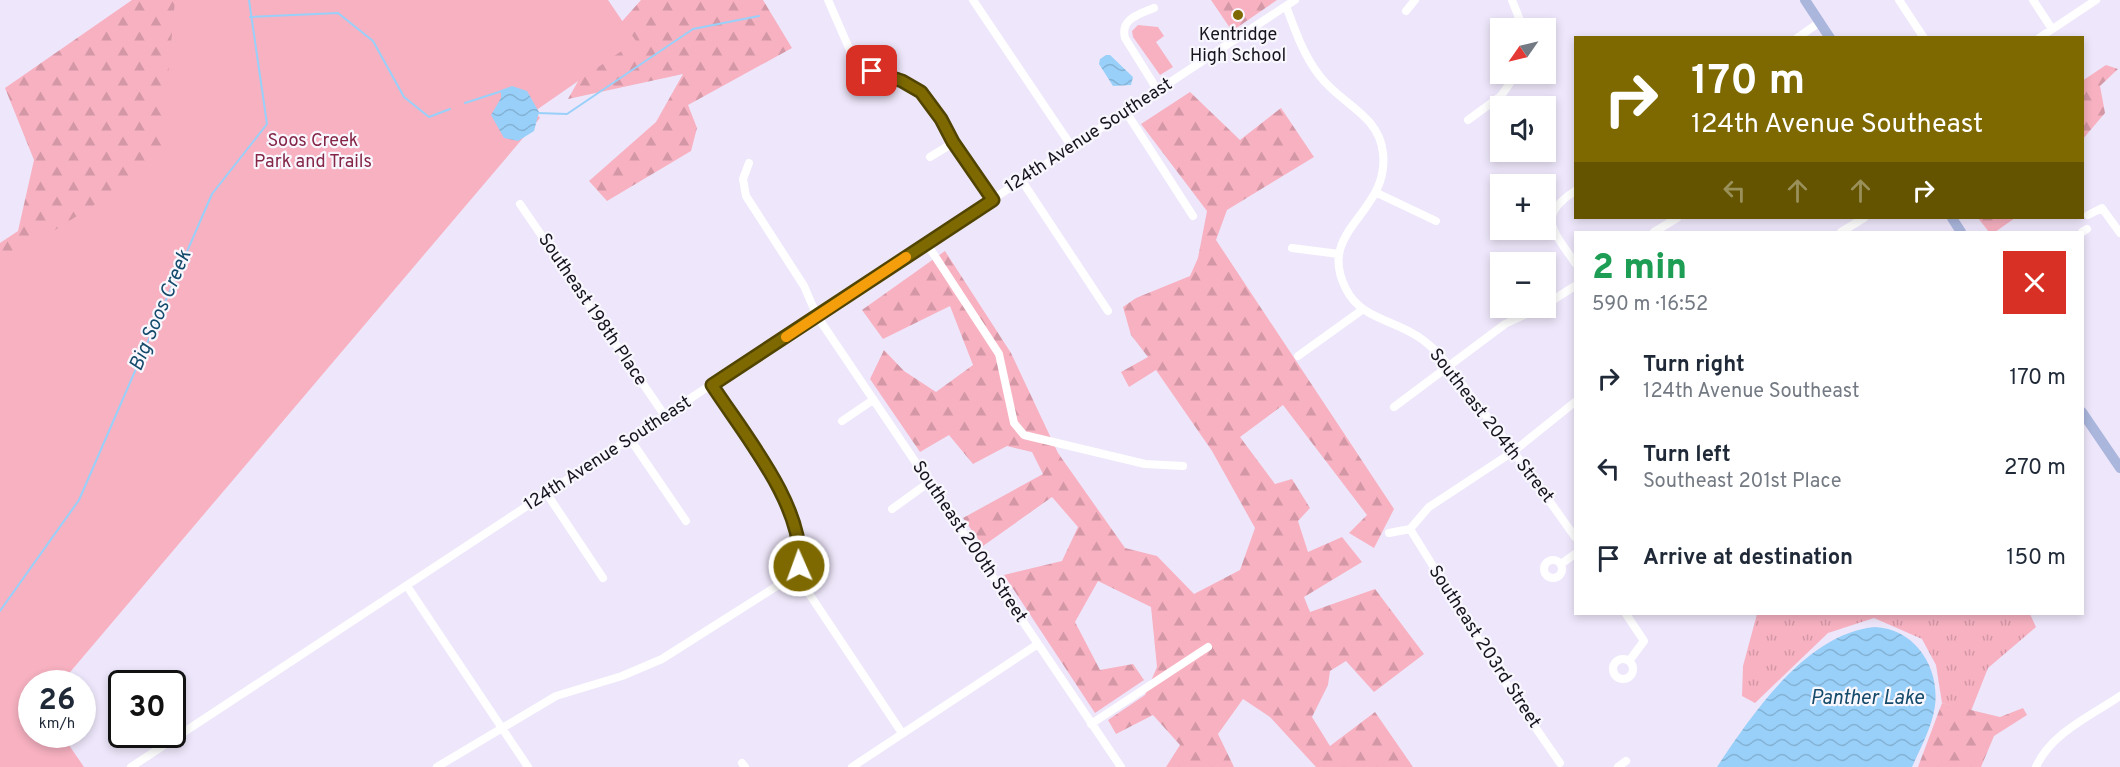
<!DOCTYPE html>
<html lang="en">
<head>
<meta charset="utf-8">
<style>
	:root { --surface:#fff; --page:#f2f2f3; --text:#1f2937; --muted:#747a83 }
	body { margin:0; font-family:Overpass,sans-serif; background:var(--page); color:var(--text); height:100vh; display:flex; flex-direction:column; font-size:22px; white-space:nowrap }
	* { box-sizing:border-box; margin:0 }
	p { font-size:20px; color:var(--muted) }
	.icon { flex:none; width:33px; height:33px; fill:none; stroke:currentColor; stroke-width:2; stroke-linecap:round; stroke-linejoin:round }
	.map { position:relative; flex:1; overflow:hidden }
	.panel { position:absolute; left:1574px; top:231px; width:510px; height:384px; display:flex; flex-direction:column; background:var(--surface); border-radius:0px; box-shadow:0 3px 9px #0003 }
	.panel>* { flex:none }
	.banner { position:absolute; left:1574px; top:36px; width:510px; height:183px; border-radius:0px; box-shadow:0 3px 9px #0003; background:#7d6900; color:#fff; overflow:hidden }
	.needle { width:39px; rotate:236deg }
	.controls { position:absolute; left:1490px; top:18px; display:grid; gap:12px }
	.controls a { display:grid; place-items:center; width:66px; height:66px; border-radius:0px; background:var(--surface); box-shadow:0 3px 9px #0003; font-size:30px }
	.speed { position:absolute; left:18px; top:670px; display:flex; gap:12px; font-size:30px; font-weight:700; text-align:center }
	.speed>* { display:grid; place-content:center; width:78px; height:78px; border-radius:50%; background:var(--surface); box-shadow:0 3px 9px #0003; line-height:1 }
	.speed small { font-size:15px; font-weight:400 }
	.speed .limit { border:3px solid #111; border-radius:9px; background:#fff; color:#111 }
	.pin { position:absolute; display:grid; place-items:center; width:51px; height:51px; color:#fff; margin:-26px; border-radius:12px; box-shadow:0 3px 9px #0006 }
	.me { position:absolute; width:66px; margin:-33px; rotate:358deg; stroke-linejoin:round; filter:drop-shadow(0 0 4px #0008) }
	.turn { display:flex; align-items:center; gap:21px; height:126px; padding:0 18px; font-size:27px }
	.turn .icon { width:78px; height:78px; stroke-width:2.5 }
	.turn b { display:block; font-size:42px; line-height:51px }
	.lanes { display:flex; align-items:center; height:57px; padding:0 18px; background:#0003; justify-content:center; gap:30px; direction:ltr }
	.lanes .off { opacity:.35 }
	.round { display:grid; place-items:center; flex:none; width:63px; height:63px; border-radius:0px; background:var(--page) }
	.overview { display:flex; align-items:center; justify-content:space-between; height:102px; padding:0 18px }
	h1 { font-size:36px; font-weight:800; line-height:45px; color:#1e9e55 }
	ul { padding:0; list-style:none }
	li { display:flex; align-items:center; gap:18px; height:90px; padding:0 18px }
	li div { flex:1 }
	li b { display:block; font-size:22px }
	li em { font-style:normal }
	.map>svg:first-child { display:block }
	.grass { fill:url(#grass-tufts) }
	.forest { fill:url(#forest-firs) }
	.park { fill:#f7b1c1 }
	.water { fill:url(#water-waves) }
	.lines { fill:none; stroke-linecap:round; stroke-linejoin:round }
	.stream { stroke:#99d0f9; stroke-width:2 }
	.minor { stroke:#fff; stroke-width:8 }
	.major { stroke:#abb6dd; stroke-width:10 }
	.route-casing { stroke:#514400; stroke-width:15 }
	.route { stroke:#7d6900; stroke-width:10 }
	.slow { stroke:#f59e0b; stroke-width:10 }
	.poi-dot { fill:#7d6900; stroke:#f9f7fe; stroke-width:2 }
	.labels { text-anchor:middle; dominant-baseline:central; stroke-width:4.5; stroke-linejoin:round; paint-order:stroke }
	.poi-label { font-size:18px; fill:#18141f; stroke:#f9f7fe }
	.street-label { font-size:18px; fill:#18141f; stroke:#f9f7fe }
	.park-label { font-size:18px; fill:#852647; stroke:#f9f7fe }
	.water-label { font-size:20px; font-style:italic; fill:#144a6b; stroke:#f9f7fe }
</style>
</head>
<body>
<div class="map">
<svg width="2120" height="767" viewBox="0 0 2120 767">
	<defs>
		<pattern id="grass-tufts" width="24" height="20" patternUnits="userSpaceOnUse" patternTransform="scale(1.5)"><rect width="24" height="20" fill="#f7b1c1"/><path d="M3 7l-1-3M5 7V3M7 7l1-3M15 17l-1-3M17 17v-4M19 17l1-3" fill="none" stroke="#d397a5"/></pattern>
		<pattern id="forest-firs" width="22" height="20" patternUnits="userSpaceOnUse" patternTransform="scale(1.5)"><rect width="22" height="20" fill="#f7b1c1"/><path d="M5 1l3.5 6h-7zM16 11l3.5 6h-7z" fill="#d397a5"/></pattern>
		<pattern id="water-waves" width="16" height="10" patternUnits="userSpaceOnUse" patternTransform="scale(1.5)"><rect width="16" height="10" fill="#99d0f9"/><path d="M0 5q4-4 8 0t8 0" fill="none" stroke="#83b2d5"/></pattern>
	</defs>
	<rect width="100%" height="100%" fill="#eee7fb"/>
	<path class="grass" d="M 1757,614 L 2030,614 L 2036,627 L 1988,668 L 1971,711 L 1942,703 L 1936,665 L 1922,639 L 1874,618 L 1828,633 L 1755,703 L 1742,696 L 1743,666 Z"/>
	<path class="forest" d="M 132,0 L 222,0 L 229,29 L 0,571 L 0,243 L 18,231 L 34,160 L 5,88 Z
		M 641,0 L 763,0 L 792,48 L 688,105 L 697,128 L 691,151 L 607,201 L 589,181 L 656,122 L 683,74 L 568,99 L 594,53 Z
		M 1211,0 L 1277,0 L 1232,31 Z
		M 2106,65 L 2118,69 L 2100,86 L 2105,113 L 2082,140 L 2082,81 Z
		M 1190,92 L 1240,140 L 1281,108 L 1314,157 L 1227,210 L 1216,240 L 1394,509 L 1374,548 L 1349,533 L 1367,515 L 1283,405 L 1240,437 L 1275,484 L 1292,479 L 1310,508 L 1298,521 L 1308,552 L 1342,537 L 1362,562 L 1304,597 L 1310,612 L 1375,589 L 1424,654 L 1374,692 L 1346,661 L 1330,671 L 1328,685 L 1312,717 L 1330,746 L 1375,712 L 1413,767 L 1316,767 L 1270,717 L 1243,699 L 1218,734 L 1234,767 L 1166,767 L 1180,745 L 1153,715 L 1116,734 L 1108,720 L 1145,695 L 1157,667 L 1151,607 L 1098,581 L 1075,622 L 1100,670 L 1133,664 L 1144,680 L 1095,713 L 1004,575 L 1062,561 L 1078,527 L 1052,497 L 983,546 L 963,518 L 1043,474 L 1032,452 L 1007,446 L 973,464 L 949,435 L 920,452 L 870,379 L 884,350 L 904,371 L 936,392 L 973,365 L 950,306 L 883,339 L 862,310 L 945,251 L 1011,353 L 1058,453 L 1125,548 L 1157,556 L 1194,594 L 1240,570 L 1255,528 L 1212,451 L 1156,370 L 1129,387 L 1121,372 L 1148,357 L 1131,335 L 1123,307 L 1136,298 L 1190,276 L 1198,258 L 1207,211 L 1141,124 Z
		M 1978,218 L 2015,218 L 1995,232 L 1989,232 Z
		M 1942,703 L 2000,717 L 2023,708 L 2027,715 L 1994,736 L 1981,767 L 1918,767 Z"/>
	<path class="park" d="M 175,0 L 608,0 L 636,41 L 535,111 L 540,118 L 60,684 L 32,684 L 32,735 L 62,735 L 84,767 L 0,767 L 0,265 L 160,163 Z
		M 1138,25 L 1158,27 L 1164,36 L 1156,42 L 1173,67 L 1160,75 L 1133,37 L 1132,31 Z"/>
	<path class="water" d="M 1106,55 L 1110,55 L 1133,77 L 1131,85 L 1113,86 L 1099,64 L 1100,59 Z
		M 512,86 L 527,91 L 539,112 L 534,131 L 518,141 L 504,138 L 491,115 L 501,98 L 501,90 Z
		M 1875,627 C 1915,629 1940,667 1935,706 C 1932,727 1921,747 1912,767 L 1717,767 C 1752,714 1807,633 1875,627 Z"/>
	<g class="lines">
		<path class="stream" d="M 250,17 L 338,13 L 373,41 L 404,97 L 429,117 L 450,109
			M 465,103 L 502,91
			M 537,113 L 567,114 L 693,29 L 759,16
			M 0,611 L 79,500 L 212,194 L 267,124 L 249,0"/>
		<path class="minor" d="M 828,0 L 852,55 L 866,68 L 902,81 L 920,92 L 941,119 L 953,143 L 993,200
			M 973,0 L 1072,147
			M 1512,0 L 1523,28
			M 1899,0 L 1924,38
			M 2033,0 L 2052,29
			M 1286,6 C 1295,30 1303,54 1319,75 C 1340,104 1379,114 1383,153 C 1390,214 1315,229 1346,289 C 1361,320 1398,320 1423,340 C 1442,354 1456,376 1470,395 C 1507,441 1541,489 1575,537
			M 1154,8 C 1139,14 1120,19 1125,38 L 1158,91
			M 1406,11 L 1415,0
			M 1797,38 L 1820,22
			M 2039,38 L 2096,0
			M 1126,112 L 1193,216
			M 1468,120 L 1501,96 L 1516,74
			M 930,157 L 953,143
			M 749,163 L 743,179 L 746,196 L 804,286 L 817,316 L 1121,767
			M 1022,181 L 1108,311
			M 1575,191 C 1535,217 1554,231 1575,263
			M 1377,193 L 1436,221
			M 520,204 L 665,416
			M 2088,215 L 2102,208 L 2120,233
			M 1654,232 L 1677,218
			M 1841,232 L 1864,218
			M 2082,232 L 2087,229
			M 927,244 L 999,354 L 1014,423 L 1024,435 L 1145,464 L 1183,466
			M 1292,248 L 1339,254
			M 1545,305 L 1575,286
			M 1298,356 L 1362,310
			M 712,385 C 740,427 817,523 796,574
			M 1394,407 L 1505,324 L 1539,308
			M 842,421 L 873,400
			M 630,439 L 686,521
			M 547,494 L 603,578
			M 892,509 L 928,483
			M 1410,529 L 1515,698 L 1560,763
			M 1389,533 L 1410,529 L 1429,507 L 1514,451 L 1575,402
			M1544 569a9 9 0 1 1 18 0a9 9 0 1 1-18 0Z
			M 1561,564 L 1575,554
			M 796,574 L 902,733
			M 407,586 L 528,767
			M 1626,614 L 1644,641 L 1629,661
			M1613 669a10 10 0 1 1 20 0a10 10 0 1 1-20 0Z
			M 1091,724 L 1208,647
			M 742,763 L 745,767
			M 131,767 L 1295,0
			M 437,767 L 556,696 L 622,676 L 662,659 L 796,574
			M 852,767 L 1038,644
			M 1618,767 L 1626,761
			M 2036,767 C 2051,733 2091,716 2120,696"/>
		<path class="major" d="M 1805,0 L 1830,38
			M 1952,218 L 1961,232
			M 2082,412 L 2120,468"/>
	</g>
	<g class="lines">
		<g class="route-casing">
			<path id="route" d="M 799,566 C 806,508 743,433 712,385 L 993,200 L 953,142 L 941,119 L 921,92 L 902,81 L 872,71"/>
		</g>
		<use href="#route" class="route"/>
		<path class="slow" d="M 786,337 L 906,257"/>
	</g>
	<circle class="poi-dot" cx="1238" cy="15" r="6"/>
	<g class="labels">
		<g class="poi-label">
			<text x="1238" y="35">Kentridge<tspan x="1238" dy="21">High School</tspan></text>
		</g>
		<g class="street-label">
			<text transform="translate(1089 136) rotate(-33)">124th Avenue Southeast</text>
			<text transform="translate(592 310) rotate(56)">Southeast 198th Place</text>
			<text transform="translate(1491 426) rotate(52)">Southeast 204th Street</text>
			<text transform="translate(608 454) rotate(-33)">124th Avenue Southeast</text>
			<text transform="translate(969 542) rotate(56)">Southeast 200th Street</text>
			<text transform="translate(1484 647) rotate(57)">Southeast 203rd Street</text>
		</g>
		<g class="park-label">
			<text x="313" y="141">Soos Creek<tspan x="313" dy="21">Park and Trails</tspan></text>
		</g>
		<g class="water-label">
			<text transform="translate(161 311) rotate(-67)">Big Soos Creek</text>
			<text x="1867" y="699">Panther Lake</text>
		</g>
	</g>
</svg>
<div class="controls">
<a><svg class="needle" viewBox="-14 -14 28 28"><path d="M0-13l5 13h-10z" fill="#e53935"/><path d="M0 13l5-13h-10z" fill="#747a83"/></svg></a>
<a><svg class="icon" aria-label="sound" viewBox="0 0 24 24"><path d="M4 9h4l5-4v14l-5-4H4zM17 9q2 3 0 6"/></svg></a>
<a>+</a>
<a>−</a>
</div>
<div class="speed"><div>26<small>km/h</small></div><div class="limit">30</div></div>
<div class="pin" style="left:872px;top:71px;background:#d93025"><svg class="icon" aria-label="arrive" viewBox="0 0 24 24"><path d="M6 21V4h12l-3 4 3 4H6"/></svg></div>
<svg class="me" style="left:799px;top:566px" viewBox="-20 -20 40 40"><circle r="17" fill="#7d6900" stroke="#fff" stroke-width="3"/><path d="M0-11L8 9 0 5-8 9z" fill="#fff"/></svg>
<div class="banner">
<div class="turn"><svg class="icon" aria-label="right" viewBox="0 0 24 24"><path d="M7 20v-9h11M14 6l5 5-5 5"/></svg><div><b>170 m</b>124th Avenue Southeast</div></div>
<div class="lanes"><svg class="icon off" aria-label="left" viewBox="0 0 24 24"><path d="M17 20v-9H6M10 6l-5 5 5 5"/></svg><svg class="icon off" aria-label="ahead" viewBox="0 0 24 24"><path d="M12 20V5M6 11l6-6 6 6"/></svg><svg class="icon off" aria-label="ahead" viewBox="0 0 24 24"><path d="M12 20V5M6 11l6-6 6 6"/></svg><svg class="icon" aria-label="right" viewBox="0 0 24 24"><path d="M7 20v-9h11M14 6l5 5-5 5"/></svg></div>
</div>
<section class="panel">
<div class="overview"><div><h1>2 min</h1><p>590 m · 16:52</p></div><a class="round" style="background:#d93025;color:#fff"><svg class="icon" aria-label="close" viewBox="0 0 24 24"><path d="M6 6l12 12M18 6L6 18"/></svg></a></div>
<ul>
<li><svg class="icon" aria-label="right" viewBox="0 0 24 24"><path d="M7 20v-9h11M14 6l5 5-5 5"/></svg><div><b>Turn right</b><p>124th Avenue Southeast</p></div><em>170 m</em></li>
<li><svg class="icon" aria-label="left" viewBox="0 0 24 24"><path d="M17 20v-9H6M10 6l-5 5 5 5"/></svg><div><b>Turn left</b><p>Southeast 201st Place</p></div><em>270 m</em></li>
<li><svg class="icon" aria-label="arrive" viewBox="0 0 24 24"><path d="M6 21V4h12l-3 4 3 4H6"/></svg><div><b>Arrive at destination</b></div><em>150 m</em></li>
</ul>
</section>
</div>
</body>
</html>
